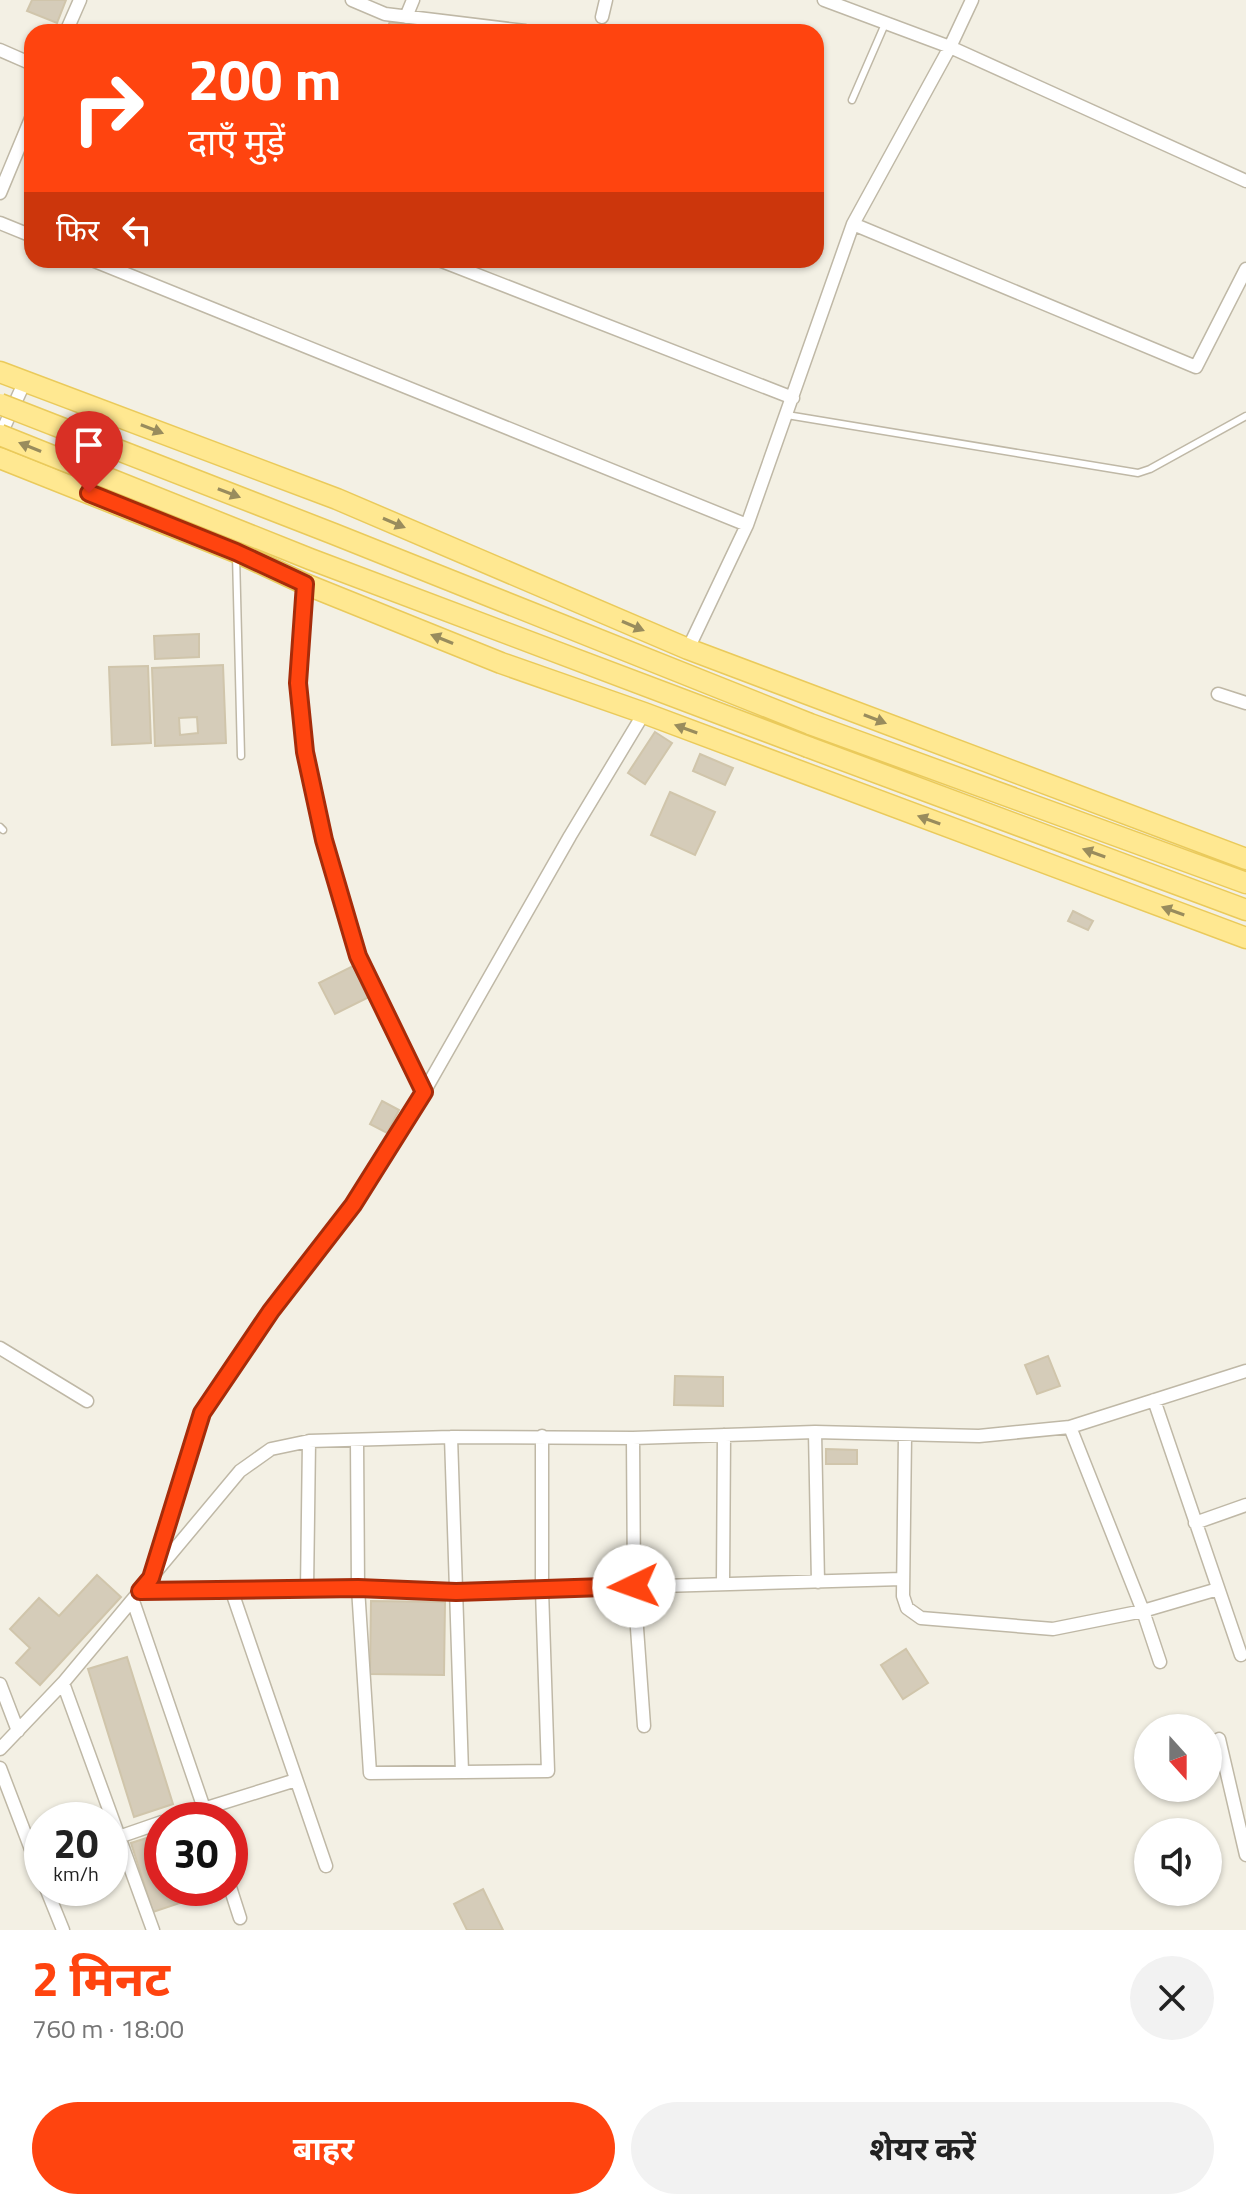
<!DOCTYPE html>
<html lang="hi">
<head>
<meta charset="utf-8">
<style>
	:root { --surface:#fff; --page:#f2f2f2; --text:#222; --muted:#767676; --accent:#ff440f }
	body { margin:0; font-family:"Titillium Web","Noto Sans Devanagari",sans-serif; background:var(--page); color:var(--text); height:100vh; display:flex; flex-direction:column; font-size:30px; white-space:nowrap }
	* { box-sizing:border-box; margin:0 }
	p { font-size:26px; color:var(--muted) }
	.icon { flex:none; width:44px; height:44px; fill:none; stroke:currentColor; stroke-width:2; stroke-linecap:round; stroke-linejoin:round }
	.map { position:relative; height:1930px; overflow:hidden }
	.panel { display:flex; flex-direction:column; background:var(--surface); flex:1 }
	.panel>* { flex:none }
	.guide { position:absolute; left:24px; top:24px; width:800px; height:244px; border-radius:24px; box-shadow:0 2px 6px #0004; background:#ff440f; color:#fff; overflow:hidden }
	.needle { width:52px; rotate:159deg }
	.fabs { position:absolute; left:1134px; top:1714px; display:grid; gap:16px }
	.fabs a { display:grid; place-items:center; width:88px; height:88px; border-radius:50%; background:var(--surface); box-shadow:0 2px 6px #0004; font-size:40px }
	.speed { position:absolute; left:24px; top:1802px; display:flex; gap:16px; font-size:40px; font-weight:700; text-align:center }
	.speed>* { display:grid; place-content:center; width:104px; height:104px; border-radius:50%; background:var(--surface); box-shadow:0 2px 6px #0004; line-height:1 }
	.speed small { font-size:20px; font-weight:400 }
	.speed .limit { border:12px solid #d22; background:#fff; color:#111 }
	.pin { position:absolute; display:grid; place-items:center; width:68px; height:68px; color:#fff; margin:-82px -34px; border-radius:50% 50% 50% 0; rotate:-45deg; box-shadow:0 0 8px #0007 }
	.pin .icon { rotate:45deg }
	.me { position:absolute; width:88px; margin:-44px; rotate:267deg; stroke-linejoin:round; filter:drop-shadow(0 0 6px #0008) }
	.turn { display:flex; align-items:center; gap:28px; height:168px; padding:0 32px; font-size:36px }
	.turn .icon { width:104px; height:104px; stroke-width:2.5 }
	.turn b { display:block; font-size:56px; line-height:68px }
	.then { display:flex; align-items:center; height:76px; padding:0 32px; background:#0003; gap:16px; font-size:30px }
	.round { display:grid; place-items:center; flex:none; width:84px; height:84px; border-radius:42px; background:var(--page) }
	.head { display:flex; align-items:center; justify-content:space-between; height:136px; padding:0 32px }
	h1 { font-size:48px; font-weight:700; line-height:60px; color:var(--accent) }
	.primary-button { display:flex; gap:16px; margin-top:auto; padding:16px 32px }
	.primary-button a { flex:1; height:92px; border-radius:48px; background:var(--accent); color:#fff; font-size:32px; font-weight:700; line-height:92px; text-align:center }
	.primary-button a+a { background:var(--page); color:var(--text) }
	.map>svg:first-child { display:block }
	.building { fill:#d5ccb9; stroke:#d0c5ab; stroke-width:2; fill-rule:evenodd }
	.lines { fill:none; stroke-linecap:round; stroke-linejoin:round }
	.lane-casing { stroke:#bfb8a6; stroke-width:9 }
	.street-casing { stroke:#bfb8a6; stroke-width:15 }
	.primary-casing { stroke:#eaca5b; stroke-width:23 }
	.lane { stroke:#fff; stroke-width:6 }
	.street { stroke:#fff; stroke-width:12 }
	.primary { stroke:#ffe891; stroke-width:20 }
	.primary-bridge-casing { stroke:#eaca5b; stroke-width:23; stroke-linecap:butt }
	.primary-bridge { stroke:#ffe891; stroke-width:20 }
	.oneway { fill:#998c5d }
	.route-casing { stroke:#a62c0a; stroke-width:20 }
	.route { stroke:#ff440f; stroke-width:14 }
</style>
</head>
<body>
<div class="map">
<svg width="1246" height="1930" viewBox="0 0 1246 1930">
	<rect width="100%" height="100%" fill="#f3f0e4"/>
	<path class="building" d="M 32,0 L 66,0 L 57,23 L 27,11 Z
		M 390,21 L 406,25 L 404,32 L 387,30 Z
		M 199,634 L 199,657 L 155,659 L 154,636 Z
		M 223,665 L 226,743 L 155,746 L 152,668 ZM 197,717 L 198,733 L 180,735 L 179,718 Z
		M 148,666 L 151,743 L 112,745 L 109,667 Z
		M 655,732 L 672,743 L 645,784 L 628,773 Z
		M 700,754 L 733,768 L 725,785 L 693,771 Z
		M 670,792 L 715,812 L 695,855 L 651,835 Z
		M 1073,911 L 1093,921 L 1088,930 L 1068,921 Z
		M 355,965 L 371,996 L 335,1014 L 319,983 Z
		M 382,1101 L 399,1110 L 387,1133 L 370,1124 Z
		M 1048,1356 L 1060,1386 L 1037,1394 L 1025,1365 Z
		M 675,1376 L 723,1377 L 723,1406 L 674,1405 Z
		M 826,1449 L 857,1450 L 857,1464 L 826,1464 Z
		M 97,1575 L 121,1597 L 40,1685 L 16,1663 L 30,1648 L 10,1629 L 39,1598 L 59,1616 Z
		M 371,1601 L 445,1602 L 444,1675 L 370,1674 Z
		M 906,1649 L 928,1683 L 903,1699 L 881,1665 Z
		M 127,1657 L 173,1804 L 134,1817 L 88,1669 Z
		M 162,1833 L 162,1888 L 188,1888 L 192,1899 L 153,1912 L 131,1843 Z
		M 483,1889 L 503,1930 L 467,1930 L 454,1904 Z"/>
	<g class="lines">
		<g class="lane-casing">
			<path id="lane" d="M 852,100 L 885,24
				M 787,415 L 1138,473 L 1150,469 L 1246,416
				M 236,555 L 241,756
				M 0,827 L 3,830"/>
		</g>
		<g class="street-casing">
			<path id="street" d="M 352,0 L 385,14 L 525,31
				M 824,0 L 950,47 L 1246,181
				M 406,17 L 413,0
				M 602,17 L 606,0
				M 66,32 L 80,0
				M 0,50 L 32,64
				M 0,193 L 32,116
				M 0,223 L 32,236
				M 853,224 L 1196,367 L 1246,269
				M 92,260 L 747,525
				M 439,260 L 793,398
				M 0,436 L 25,381
				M 305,584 L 298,683 L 305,752 L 324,840 L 358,956 L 424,1092
				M 688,649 L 747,525 L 853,224 L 950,47 L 972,0
				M 1218,694 L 1246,703
				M 0,1348 L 87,1401
				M 1154,1400 L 1241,1655
				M 1070,1427 L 1143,1611 L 1160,1662
				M 815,1432 L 818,1582
				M 905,1436 L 903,1596 L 907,1608 L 921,1618 L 1053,1629 L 1143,1611 L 1218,1589
				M 451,1437 L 462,1772
				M 633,1438 L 634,1586 L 644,1726
				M 357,1441 L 358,1588 L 370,1773 L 548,1771 L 542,1590 L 542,1436
				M 1195,1523 L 1246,1505
				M 154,1570 L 202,1413 L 271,1311 L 353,1205 L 424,1092 L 570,836 L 644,713
				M 723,1583 L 724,1435
				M 307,1590 L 309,1441
				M 140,1591 L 232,1592 L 358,1588 L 456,1592 L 902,1579
				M 232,1592 L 326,1866
				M 133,1601 L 208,1820
				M 63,1683 L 153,1930
				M 0,1684 L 18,1731
				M 1219,1739 L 1246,1855
				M 0,1749 L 63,1683 L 240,1471 L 271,1449 L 309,1441 L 451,1437 L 633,1438 L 815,1432 L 979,1436 L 1070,1427 L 1246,1371
				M 0,1768 L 42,1878
				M 168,1820 L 296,1780
				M 110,1840 L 162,1822
				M 230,1887 L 240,1918
				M 46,1888 L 63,1930"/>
		</g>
		<g class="primary-casing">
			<path id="primary" d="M 0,372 L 337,499 L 688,649 L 1246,859
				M 0,458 L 236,552 L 305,584 L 501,663 L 644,713 L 1246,938
				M 810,724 L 1246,883
				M 808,747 L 1246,910"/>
		</g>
		<use href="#lane" class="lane"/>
		<use href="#street" class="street"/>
		<use href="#primary" class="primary"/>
		<g class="primary-bridge-casing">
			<path id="primary-bridge" d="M 0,404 L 334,534 L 810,724
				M 0,435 L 310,559 L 808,747"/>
		</g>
		<use href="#primary-bridge" class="primary-bridge"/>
	</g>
	<defs><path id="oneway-solid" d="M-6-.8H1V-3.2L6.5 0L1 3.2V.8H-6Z" transform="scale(2)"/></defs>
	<g class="oneway">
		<use href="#oneway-solid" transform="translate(152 429) rotate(21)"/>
		<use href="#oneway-solid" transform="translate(30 447) rotate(-158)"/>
		<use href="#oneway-solid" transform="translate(229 493) rotate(21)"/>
		<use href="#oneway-solid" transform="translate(394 523) rotate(23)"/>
		<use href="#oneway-solid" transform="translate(633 626) rotate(23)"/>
		<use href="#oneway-solid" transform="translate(442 639) rotate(-158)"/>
		<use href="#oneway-solid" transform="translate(875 719) rotate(21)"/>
		<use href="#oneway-solid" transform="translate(686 729) rotate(-160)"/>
		<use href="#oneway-solid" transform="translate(929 820) rotate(-160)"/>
		<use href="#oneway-solid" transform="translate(1094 853) rotate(-160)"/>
		<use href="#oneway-solid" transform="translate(1173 911) rotate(-160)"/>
	</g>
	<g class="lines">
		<g class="route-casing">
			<path id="route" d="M 89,493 L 236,552 L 305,584 L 298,683 L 305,752 L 324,840 L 358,956 L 424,1092 L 353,1205 L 271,1311 L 202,1413 L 151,1578 L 140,1591 L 358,1588 L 456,1592 L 634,1586"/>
		</g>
		<use href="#route" class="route"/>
	</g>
</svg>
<div class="fabs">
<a><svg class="needle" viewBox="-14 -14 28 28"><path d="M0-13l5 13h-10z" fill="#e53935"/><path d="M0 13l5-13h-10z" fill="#767676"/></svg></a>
<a><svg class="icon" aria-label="sound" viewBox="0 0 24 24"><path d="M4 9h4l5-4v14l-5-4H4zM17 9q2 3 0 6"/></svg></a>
</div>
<div class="speed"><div>20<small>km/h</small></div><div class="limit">30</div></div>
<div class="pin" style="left:89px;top:493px;background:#d93025"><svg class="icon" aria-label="arrive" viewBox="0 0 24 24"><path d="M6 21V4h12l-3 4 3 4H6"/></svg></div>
<svg class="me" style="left:634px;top:1586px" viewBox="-20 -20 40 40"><circle r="19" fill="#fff"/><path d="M0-13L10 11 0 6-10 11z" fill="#ff440f"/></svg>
<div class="guide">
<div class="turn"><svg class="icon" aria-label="right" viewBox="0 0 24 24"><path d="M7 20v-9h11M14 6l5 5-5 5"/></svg><div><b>200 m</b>दाएँ मुड़ें</div></div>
<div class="then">फिर<svg class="icon" aria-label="left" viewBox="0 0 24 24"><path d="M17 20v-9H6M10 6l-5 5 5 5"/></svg></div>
</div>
</div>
<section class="panel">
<div class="head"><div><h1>2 मिनट</h1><p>760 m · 18:00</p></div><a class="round"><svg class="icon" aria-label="close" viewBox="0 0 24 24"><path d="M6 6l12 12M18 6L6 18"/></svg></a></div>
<div class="primary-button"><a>बाहर</a><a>शेयर करें</a></div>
</section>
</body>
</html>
